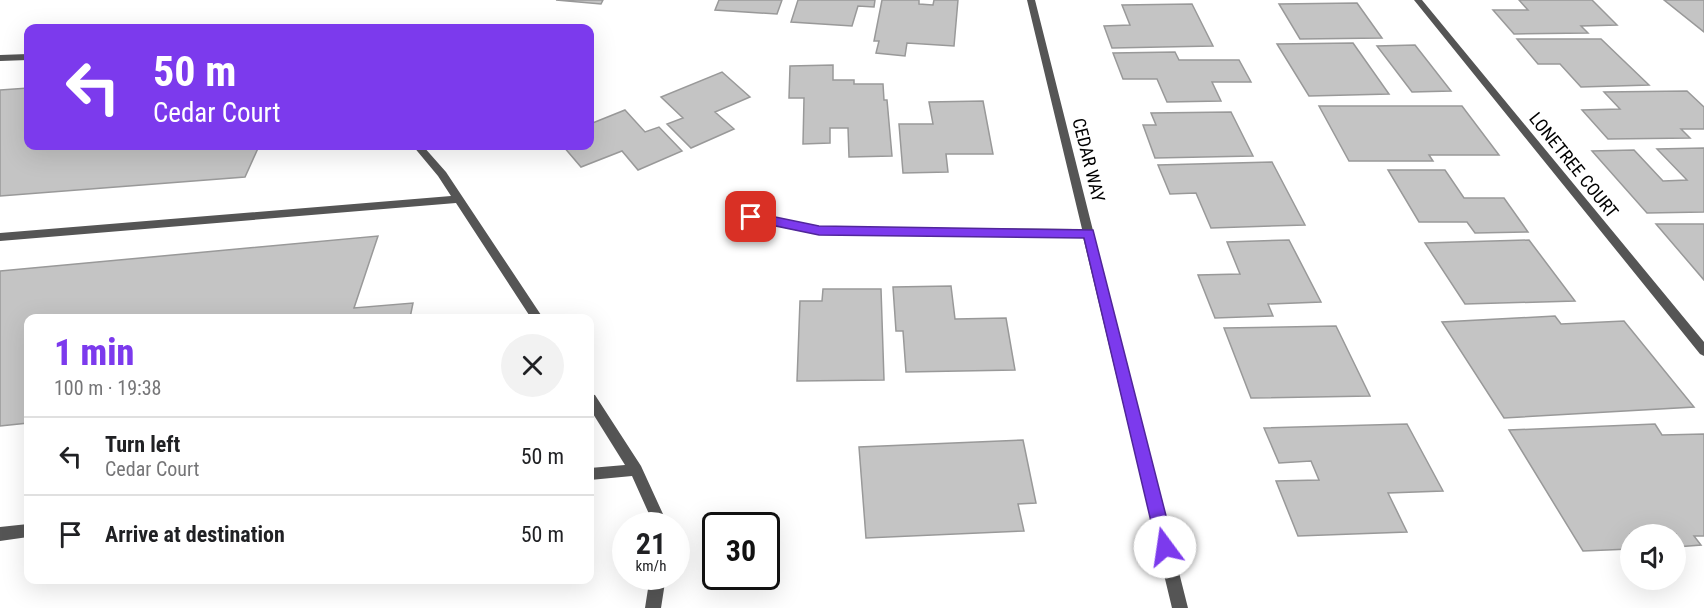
<!DOCTYPE html>
<html lang="en">
<head>
<meta charset="utf-8">
<style>
	:root { --surface:#fff; --page:#f2f2f2; --text:#202124; --muted:#757577; --line:#e0e0e0; --accent:#7c3aed }
	body { margin:0; font-family:"Roboto Condensed",sans-serif; background:var(--page); color:var(--text); height:100vh; display:flex; flex-direction:column; font-size:22px; white-space:nowrap }
	* { box-sizing:border-box; margin:0 }
	p { font-size:20px; color:var(--muted) }
	.icon { flex:none; width:33px; height:33px; fill:none; stroke:currentColor; stroke-width:2; stroke-linecap:round; stroke-linejoin:round }
	.map { position:relative; flex:1; overflow:hidden }
	.side { position:absolute; left:24px; top:314px; width:570px; height:270px; display:flex; flex-direction:column; background:var(--surface); border-radius:12px; box-shadow:0 6px 24px #0002 }
	.side>* { flex:none }
	.top-card { position:absolute; left:24px; top:24px; width:570px; height:126px; border-radius:12px; box-shadow:0 6px 24px #0002; background:#7c3aed; color:#fff; overflow:hidden }
	.controls { position:absolute; left:1620px; top:524px; display:grid; gap:12px }
	.controls a { display:grid; place-items:center; width:66px; height:66px; border-radius:50%; background:var(--surface); box-shadow:0 6px 24px #0002; font-size:30px }
	.speed { position:absolute; left:612px; top:512px; display:flex; gap:12px; font-size:30px; font-weight:700; text-align:center }
	.speed>* { display:grid; place-content:center; width:78px; height:78px; border-radius:50%; background:var(--surface); box-shadow:0 6px 24px #0002; line-height:1 }
	.speed small { font-size:15px; font-weight:400 }
	.speed .limit { border:3px solid #111; border-radius:9px; background:#fff; color:#111 }
	.pin { position:absolute; display:grid; place-items:center; width:51px; height:51px; color:#fff; margin:-26px; border-radius:12px; box-shadow:0 3px 9px #0006 }
	.me { position:absolute; width:66px; margin:-33px; rotate:346deg; stroke-linejoin:round; filter:drop-shadow(0 0 4px #0008) }
	.turn { display:flex; align-items:center; gap:21px; height:126px; padding:0 30px; font-size:27px }
	.turn .icon { width:78px; height:78px; stroke-width:2.5 }
	.turn b { display:block; font-size:42px; line-height:51px }
	.round { display:grid; place-items:center; flex:none; width:63px; height:63px; border-radius:32px; background:var(--page) }
	.head { display:flex; align-items:center; justify-content:space-between; height:102px; padding:0 30px }
	h1 { font-size:36px; font-weight:800; line-height:45px; color:var(--accent) }
	ul { padding:0; list-style:none }
	li { display:flex; align-items:center; gap:18px; height:78px; padding:0 30px; border-top:2px solid var(--line) }
	li div { flex:1 }
	li b { display:block; font-size:22px }
	li em { font-style:normal }
	.map>svg:first-child { display:block }
	.building { fill:#c4c4c4; stroke:#999; stroke-width:1.5 }
	.lines { fill:none; stroke-linecap:round; stroke-linejoin:round }
	.lane { fill:#555; fill-rule:evenodd }
	.street { fill:#555; fill-rule:evenodd }
	.route { fill:#7c3aed; stroke:#51269a; stroke-width:1.5 }
	.labels { text-anchor:middle; dominant-baseline:central; stroke-width:5; stroke-linejoin:round; paint-order:stroke }
	.street-label { font-size:18px; fill:#000; stroke:#fff }
</style>
</head>
<body>
<div class="map">
<svg width="1704" height="608" viewBox="0 0 1704 608">
	<rect width="100%" height="100%" fill="#fff"/>
	<path class="building" d="M 556,0 L 603,0 L 601,4 Z
		M 719,0 L 782,0 L 777,14 L 715,10 Z
		M 798,0 L 875,0 L 874,7 L 858,6 L 852,26 L 791,22 Z
		M 882,0 L 919,0 L 919,4 L 933,5 L 934,0 L 958,0 L 954,46 L 907,43 L 905,56 L 876,53 L 879,41 L 874,41 Z
		M 1519,0 L 1592,0 L 1617,25 L 1581,26 L 1588,33 L 1514,34 L 1493,10 L 1528,10 Z
		M 1664,0 L 1704,0 L 1704,32 Z
		M 1357,3 L 1382,38 L 1300,39 L 1279,4 Z
		M 1192,4 L 1213,46 L 1112,48 L 1104,26 L 1130,25 L 1122,5 Z
		M 1517,39 L 1601,39 L 1649,85 L 1581,87 L 1560,64 L 1538,64 Z
		M 1353,43 L 1389,94 L 1309,96 L 1277,44 Z
		M 1415,45 L 1451,91 L 1412,92 L 1377,46 Z
		M 1175,52 L 1179,60 L 1239,60 L 1251,82 L 1212,82 L 1221,101 L 1167,102 L 1157,79 L 1123,79 L 1113,53 Z
		M 833,65 L 833,80 L 854,80 L 854,84 L 883,84 L 884,100 L 887,100 L 892,156 L 849,157 L 848,128 L 830,128 L 830,143 L 803,144 L 804,98 L 789,98 L 790,66 Z
		M 722,72 L 750,97 L 715,112 L 734,129 L 691,148 L 667,124 L 683,118 L 661,97 Z
		M 28,88 L 28,146 L 259,146 L 245,177 L 0,196 L 0,90 Z
		M 1687,91 L 1704,107 L 1704,129 L 1681,129 L 1690,138 L 1608,139 L 1582,110 L 1620,109 L 1604,92 Z
		M 983,101 L 993,154 L 946,154 L 948,172 L 903,173 L 899,124 L 933,124 L 929,102 Z
		M 1319,106 L 1462,106 L 1499,155 L 1429,155 L 1433,161 L 1349,161 Z
		M 625,110 L 645,132 L 659,127 L 682,151 L 638,170 L 622,151 L 581,167 L 563,146 L 590,146 L 590,124 Z
		M 1231,112 L 1253,156 L 1155,158 L 1143,125 L 1156,125 L 1151,113 Z
		M 1704,148 L 1704,212 L 1647,213 L 1592,151 L 1634,150 L 1663,181 L 1687,180 L 1657,149 Z
		M 1272,162 L 1305,225 L 1211,228 L 1196,193 L 1170,194 L 1158,165 Z
		M 1388,170 L 1445,170 L 1464,198 L 1504,198 L 1528,232 L 1475,233 L 1467,222 L 1419,222 Z
		M 1656,224 L 1704,224 L 1704,280 Z
		M 378,236 L 354,308 L 413,303 L 410,318 L 28,318 L 28,423 L 0,426 L 0,271 Z
		M 1289,240 L 1321,302 L 1268,304 L 1273,316 L 1215,318 L 1198,275 L 1240,274 L 1227,242 Z
		M 1529,240 L 1575,301 L 1465,304 L 1425,243 Z
		M 951,286 L 955,319 L 1006,318 L 1015,370 L 906,372 L 903,331 L 896,331 L 893,287 Z
		M 823,289 L 881,289 L 884,380 L 797,381 L 800,301 L 822,301 Z
		M 1555,316 L 1561,324 L 1624,321 L 1694,407 L 1504,418 L 1442,322 Z
		M 1336,326 L 1370,396 L 1251,398 L 1224,328 Z
		M 1407,424 L 1443,491 L 1388,493 L 1407,532 L 1298,536 L 1276,481 L 1319,480 L 1311,461 L 1279,463 L 1264,428 Z
		M 1655,424 L 1662,435 L 1704,434 L 1704,536 L 1694,536 L 1701,545 L 1676,547 L 1676,534 L 1630,534 L 1630,549 L 1583,551 L 1509,430 Z
		M 1023,440 L 1036,503 L 1018,504 L 1024,531 L 866,538 L 859,447 Z"/>
	<g class="lines">
		<path class="lane" d="M 28,54 L 28,60 L 0,61 L 0,55 Z
			M 413,146 L 423,146 L 446,172 L 543,318 L 531,318 L 456,203 L 0,241 L 0,233 L 451,196 L 438,176 Z
			M 590,394 L 595,395 L 641,466 L 668,525 L 654,525 L 632,476 L 590,480 L 590,468 L 625,465 L 590,409 Z
			M 28,524 L 28,537 L 0,541 L 0,527 Z
			M 650,576 L 666,576 L 661,608 L 645,608 Z"/>
		<path class="street" d="M 1027,0 L 1035,0 L 1188,608 L 1172,608 L 1083,237 L 819,235 L 751,221 L 745,217 L 751,213 L 819,227 L 1082,229 Z
			M 1414,0 L 1422,0 L 1704,342 L 1704,356 L 1700,354 Z"/>
	</g>
	<path class="route" d="M 751,212 L 819,226 L 1093,230 L 1174,547 L 1171,553 L 1165,555 L 1159,553 L 1157,547 L 1084,238 L 819,235 L 747,220 L 745,217 L 747,214 Z"/>
	<g class="labels">
		<g class="street-label">
			<text transform="translate(1089 160) rotate(76)">CEDAR WAY</text>
			<text transform="translate(1574 165) rotate(51)">LONETREE COURT</text>
		</g>
	</g>
</svg>
<div class="controls">
<a><svg class="icon" aria-label="sound" viewBox="0 0 24 24"><path d="M4 9h4l5-4v14l-5-4H4zM17 9q2 3 0 6"/></svg></a>
</div>
<div class="speed"><div>21<small>km/h</small></div><div class="limit">30</div></div>
<div class="pin" style="left:751px;top:217px;background:#d93025"><svg class="icon" aria-label="arrive" viewBox="0 0 24 24"><path d="M6 21V4h12l-3 4 3 4H6"/></svg></div>
<svg class="me" style="left:1165px;top:547px" viewBox="-20 -20 40 40"><circle r="19" fill="#fff"/><path d="M0-13L10 11 0 6-10 11z" fill="#7c3aed"/></svg>
<div class="top-card">
<div class="turn"><svg class="icon" aria-label="left" viewBox="0 0 24 24"><path d="M17 20v-9H6M10 6l-5 5 5 5"/></svg><div><b>50 m</b>Cedar Court</div></div>
</div>
<section class="side">
<div class="head"><div><h1>1 min</h1><p>100 m · 19:38</p></div><a class="round"><svg class="icon" aria-label="close" viewBox="0 0 24 24"><path d="M6 6l12 12M18 6L6 18"/></svg></a></div>
<ul>
<li><svg class="icon" aria-label="left" viewBox="0 0 24 24"><path d="M17 20v-9H6M10 6l-5 5 5 5"/></svg><div><b>Turn left</b><p>Cedar Court</p></div><em>50 m</em></li>
<li><svg class="icon" aria-label="arrive" viewBox="0 0 24 24"><path d="M6 21V4h12l-3 4 3 4H6"/></svg><div><b>Arrive at destination</b></div><em>50 m</em></li>
</ul>
</section>
</div>
</body>
</html>
